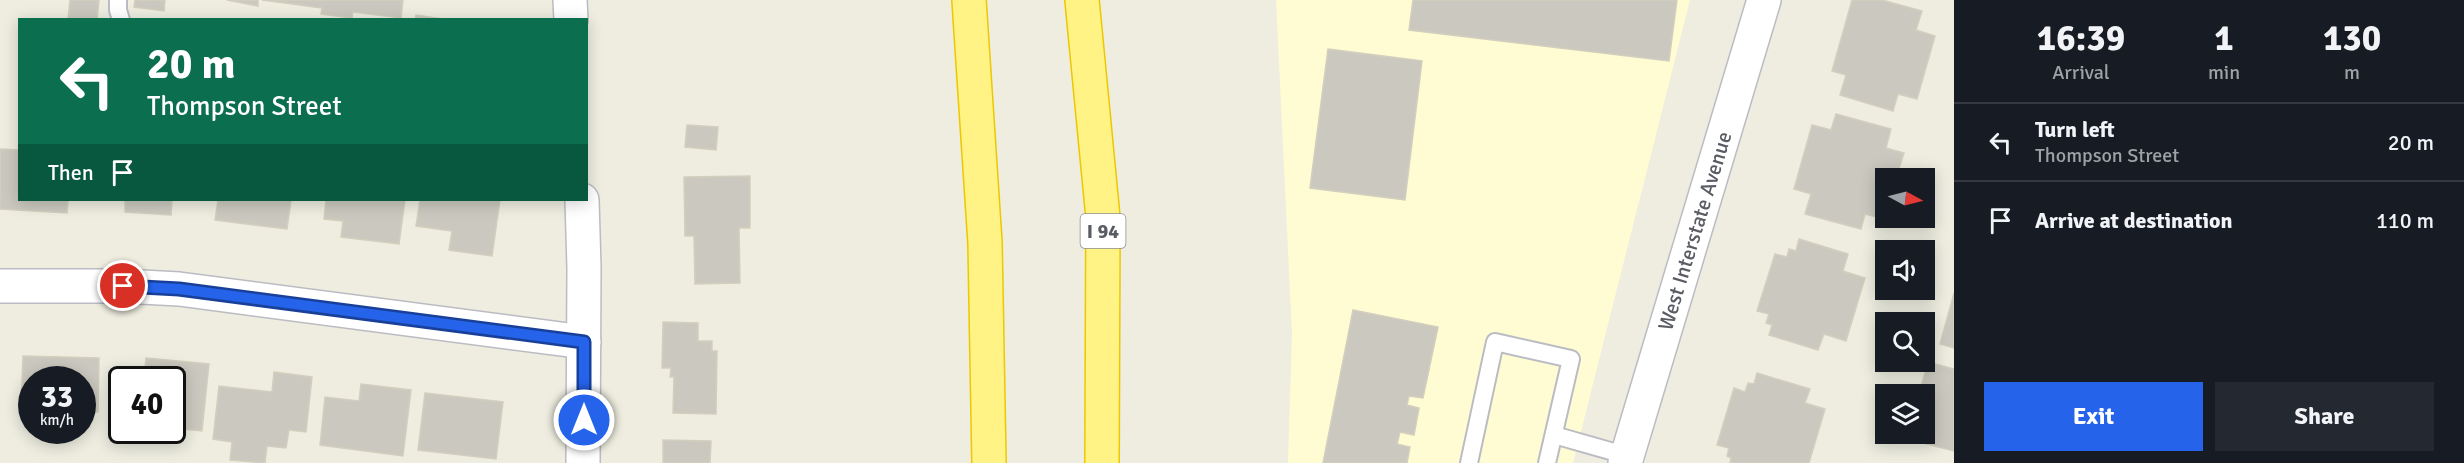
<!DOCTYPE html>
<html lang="en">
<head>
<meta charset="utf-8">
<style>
	:root { --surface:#171b24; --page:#242831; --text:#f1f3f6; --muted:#9ea1a6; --line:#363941; --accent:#2563eb }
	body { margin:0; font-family:Signika,sans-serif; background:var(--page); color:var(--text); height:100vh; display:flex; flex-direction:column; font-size:22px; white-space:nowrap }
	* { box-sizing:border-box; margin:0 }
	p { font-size:20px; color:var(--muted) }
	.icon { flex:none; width:33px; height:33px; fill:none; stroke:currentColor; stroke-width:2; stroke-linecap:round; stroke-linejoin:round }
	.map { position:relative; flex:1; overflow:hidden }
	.side { display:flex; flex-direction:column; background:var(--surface); width:510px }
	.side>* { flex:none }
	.banner { position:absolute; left:18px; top:18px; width:570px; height:183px; border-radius:0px; box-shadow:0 3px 15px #0003; background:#0b6e4f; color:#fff; overflow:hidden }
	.needle { width:39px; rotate:97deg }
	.tools { position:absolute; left:1875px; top:168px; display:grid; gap:12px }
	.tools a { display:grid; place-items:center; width:60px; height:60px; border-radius:0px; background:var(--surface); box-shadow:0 3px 15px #0003; font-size:30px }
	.speed { position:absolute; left:18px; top:366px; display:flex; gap:12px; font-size:30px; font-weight:700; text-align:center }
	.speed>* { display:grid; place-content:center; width:78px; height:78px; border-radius:50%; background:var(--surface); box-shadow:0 3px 15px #0003; line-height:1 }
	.speed small { font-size:15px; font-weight:400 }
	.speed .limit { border:3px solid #111; border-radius:9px; background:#fff; color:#111 }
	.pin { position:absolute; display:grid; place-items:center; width:51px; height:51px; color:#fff; margin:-26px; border:3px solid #fff; border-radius:50%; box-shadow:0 2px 6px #0007 }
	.me { position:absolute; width:66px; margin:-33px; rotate:0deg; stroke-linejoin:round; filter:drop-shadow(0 0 4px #0008) }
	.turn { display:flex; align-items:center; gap:21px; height:126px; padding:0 30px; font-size:27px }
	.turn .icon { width:78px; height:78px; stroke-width:2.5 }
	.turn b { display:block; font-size:42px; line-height:51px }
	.then { display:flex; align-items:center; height:57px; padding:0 30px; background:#0003; gap:12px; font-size:22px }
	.eta { display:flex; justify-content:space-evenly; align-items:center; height:102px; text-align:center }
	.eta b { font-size:36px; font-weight:800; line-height:42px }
	.primary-button { display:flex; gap:12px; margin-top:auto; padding:12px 30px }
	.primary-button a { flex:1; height:69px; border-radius:0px; background:var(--accent); color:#fff; font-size:24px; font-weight:800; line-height:69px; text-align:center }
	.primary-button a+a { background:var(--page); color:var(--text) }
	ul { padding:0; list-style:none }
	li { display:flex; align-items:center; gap:18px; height:78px; padding:0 30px; border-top:2px solid var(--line) }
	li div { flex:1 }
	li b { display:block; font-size:22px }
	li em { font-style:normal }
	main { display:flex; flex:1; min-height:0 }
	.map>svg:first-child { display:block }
	.commercial { fill:#fffcd3 }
	.building { fill:#cbc9bf; stroke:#d3cfbe; stroke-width:1.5 }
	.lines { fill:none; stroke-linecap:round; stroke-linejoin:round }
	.service-casing { stroke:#bbbcc3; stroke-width:20 }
	.minor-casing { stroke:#bbbcc3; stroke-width:36 }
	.tertiary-casing { stroke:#bbbcc3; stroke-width:36 }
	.motorway-casing { stroke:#edc800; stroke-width:36 }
	.service { stroke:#fff; stroke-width:16 }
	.minor { stroke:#fff; stroke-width:33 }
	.tertiary { stroke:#fff; stroke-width:33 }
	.motorway { stroke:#fff385; stroke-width:33 }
	.route-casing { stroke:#184099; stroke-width:15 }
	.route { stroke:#2563eb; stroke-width:10 }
	.labels { text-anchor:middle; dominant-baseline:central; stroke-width:6; stroke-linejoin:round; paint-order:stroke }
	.shield { fill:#fff; stroke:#8b8d92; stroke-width:1.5 }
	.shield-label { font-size:20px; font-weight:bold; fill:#595c63 }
	.street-label { font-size:21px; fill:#595c63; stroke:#fff }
</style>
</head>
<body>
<main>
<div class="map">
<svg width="1954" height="463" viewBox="0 0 1954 463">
	<rect width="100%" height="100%" fill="#eeede0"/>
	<path class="commercial" d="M 1276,0 L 1690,0 L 1573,463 L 1288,463 L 1292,334 Z"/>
	<path class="building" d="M 70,0 L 99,0 L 97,20 L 68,20 Z
		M 135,0 L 165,0 L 164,11 L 134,7 Z
		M 227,0 L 258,0 L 258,6 Z
		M 262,0 L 403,0 L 401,18 L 353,12 L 352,18 L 321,14 L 322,8 Z
		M 1413,0 L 1677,0 L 1669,61 L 1409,30 Z
		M 1852,0 L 1882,0 L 1922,11 L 1916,30 L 1935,36 L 1917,99 L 1898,94 L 1893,111 L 1840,95 L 1846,75 L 1832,71 Z
		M 416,15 L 449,20 L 415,20 Z
		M 1328,49 L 1422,61 L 1405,200 L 1310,188 Z
		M 1836,114 L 1891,129 L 1886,148 L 1904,153 L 1896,178 L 1886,178 L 1885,219 L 1865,214 L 1861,229 L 1805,214 L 1811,194 L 1794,189 L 1812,125 L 1831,130 Z
		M 687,125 L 718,127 L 716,150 L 685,147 Z
		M 0,149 L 20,150 L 20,200 L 68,200 L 67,213 L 0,209 Z
		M 750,176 L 750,228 L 739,228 L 740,283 L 695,284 L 694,236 L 685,236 L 684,177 Z
		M 125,200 L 172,200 L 171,215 L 125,212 Z
		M 218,200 L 291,200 L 287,229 L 215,220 Z
		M 326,200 L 405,200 L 399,244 L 341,237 L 343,221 L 324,219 Z
		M 420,200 L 500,200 L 492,256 L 449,250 L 452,231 L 416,226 Z
		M 1799,239 L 1848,254 L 1843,271 L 1865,278 L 1846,341 L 1824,334 L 1818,350 L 1769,335 L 1772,325 L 1766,323 L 1769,314 L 1757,311 L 1775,254 L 1787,257 L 1789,249 L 1796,251 Z
		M 1954,293 L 1954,348 L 1940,344 Z
		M 1353,310 L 1438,327 L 1423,398 L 1409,396 L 1407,405 L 1419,408 L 1414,435 L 1400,432 L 1397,444 L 1410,447 L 1407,463 L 1323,463 Z
		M 663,322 L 698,323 L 698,341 L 712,341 L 712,351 L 717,351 L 716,414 L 673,413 L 674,377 L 670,377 L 671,368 L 662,368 Z
		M 23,356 L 99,358 L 98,412 L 82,411 L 82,380 L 32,380 L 32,410 L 21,410 Z
		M 146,358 L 209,364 L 202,431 L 172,428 L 172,380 L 123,380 L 123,374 L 144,377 Z
		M 1928,362 L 1954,369 L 1954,451 L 1907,439 L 1908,434 L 1924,434 L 1924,394 L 1919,394 Z
		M 274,372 L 312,377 L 306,432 L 289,430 L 286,448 L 267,446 L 265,463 L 230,460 L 232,442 L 213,439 L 219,386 L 272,392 Z
		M 1757,373 L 1810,389 L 1805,403 L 1825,409 L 1809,463 L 1730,463 L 1731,458 L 1727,456 L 1729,448 L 1717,445 L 1734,388 L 1745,392 L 1748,383 L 1754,384 Z
		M 361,384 L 411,390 L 403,456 L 320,445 L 325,397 L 359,401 Z
		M 122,389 L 122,422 L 118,422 Z
		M 425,393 L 503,402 L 496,459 L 418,450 Z
		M 663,440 L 711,441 L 710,463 L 663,463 Z"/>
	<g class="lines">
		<g class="service-casing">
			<path id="service" d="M 118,0 L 118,10 L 121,20
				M 1554,435 L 1628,456
				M 1469,463 L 1495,342 L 1571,359 L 1547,463"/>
		</g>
		<g class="minor-casing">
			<path id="minor" d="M 0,286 L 123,286 L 179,289 L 584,342"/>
		</g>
		<g class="tertiary-casing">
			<path id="tertiary" d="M 570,0 L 571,20
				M 582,200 L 584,268 L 583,463
				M 1625,463 L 1764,0"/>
		</g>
		<g class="motorway-casing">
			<path id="motorway" d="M 969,0 L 985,243 L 989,463
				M 1082,0 L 1103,218 L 1102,463"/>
		</g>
		<use href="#service" class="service"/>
		<use href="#minor" class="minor"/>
		<use href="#tertiary" class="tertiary"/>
		<use href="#motorway" class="motorway"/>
	</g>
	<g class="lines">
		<g class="route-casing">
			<path id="route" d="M 123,286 L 179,289 L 584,342 L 584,420"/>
		</g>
		<use href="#route" class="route"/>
	</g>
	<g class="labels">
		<rect class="shield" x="1080.5" y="214" width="45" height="34" rx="4.5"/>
		<g class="shield-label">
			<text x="1103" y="231">I 94</text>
		</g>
		<g class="street-label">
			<text transform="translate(1695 231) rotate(-73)">West Interstate Avenue</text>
		</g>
	</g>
</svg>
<div class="tools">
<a><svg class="needle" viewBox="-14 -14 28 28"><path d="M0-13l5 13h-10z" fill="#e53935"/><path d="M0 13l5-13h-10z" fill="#9ea1a6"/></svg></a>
<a><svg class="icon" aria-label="sound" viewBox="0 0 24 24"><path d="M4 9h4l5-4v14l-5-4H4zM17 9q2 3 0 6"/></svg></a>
<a><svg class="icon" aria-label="search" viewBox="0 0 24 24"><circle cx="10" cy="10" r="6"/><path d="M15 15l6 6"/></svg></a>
<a><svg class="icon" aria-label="layers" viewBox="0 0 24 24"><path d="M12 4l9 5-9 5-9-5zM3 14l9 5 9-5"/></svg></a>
</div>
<div class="speed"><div>33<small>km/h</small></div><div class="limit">40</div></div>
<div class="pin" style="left:123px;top:286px;background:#d93025"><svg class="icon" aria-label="arrive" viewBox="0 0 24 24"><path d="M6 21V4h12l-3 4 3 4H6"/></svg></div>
<svg class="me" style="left:584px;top:420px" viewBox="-20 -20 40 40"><circle r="17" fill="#2563eb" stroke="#fff" stroke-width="3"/><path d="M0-11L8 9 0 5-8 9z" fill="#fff"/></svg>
<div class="banner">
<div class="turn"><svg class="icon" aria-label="left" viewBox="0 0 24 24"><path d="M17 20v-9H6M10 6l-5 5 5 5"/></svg><div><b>20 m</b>Thompson Street</div></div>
<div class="then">Then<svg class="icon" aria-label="arrive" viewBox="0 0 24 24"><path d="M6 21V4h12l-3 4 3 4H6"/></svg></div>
</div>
</div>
<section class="side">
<div class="eta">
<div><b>16:39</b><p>Arrival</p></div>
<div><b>1</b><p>min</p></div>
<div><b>130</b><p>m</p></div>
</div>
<ul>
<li><svg class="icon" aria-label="left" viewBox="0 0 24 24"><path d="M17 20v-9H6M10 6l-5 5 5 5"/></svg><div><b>Turn left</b><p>Thompson Street</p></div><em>20 m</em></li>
<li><svg class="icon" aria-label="arrive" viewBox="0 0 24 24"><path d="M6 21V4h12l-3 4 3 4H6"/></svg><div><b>Arrive at destination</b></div><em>110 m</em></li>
</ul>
<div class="primary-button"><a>Exit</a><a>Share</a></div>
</section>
</main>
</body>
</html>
